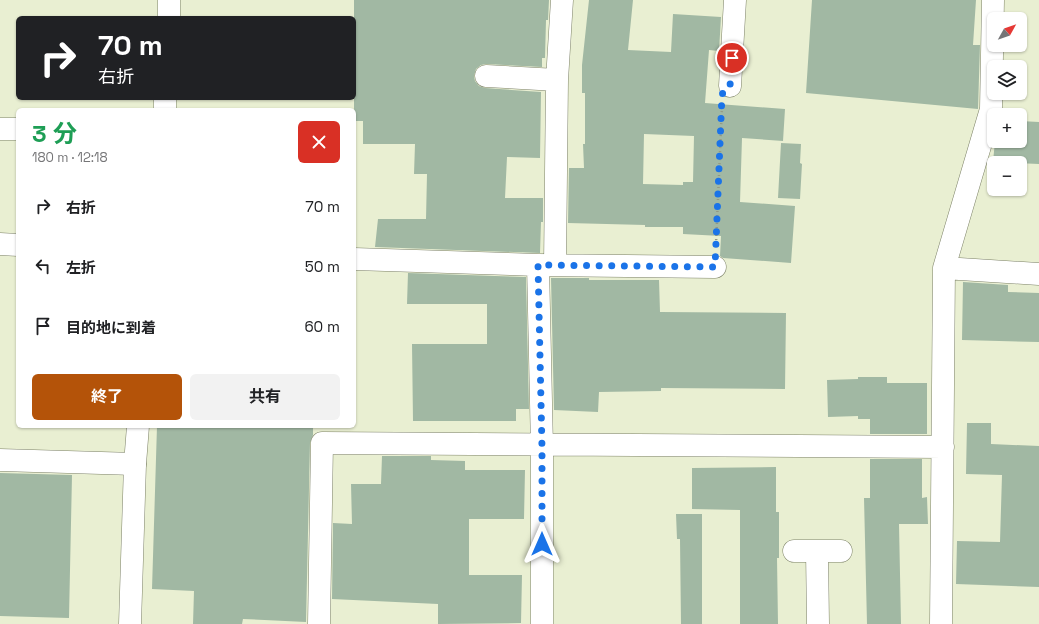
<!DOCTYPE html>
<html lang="ja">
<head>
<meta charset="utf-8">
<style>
	:root { --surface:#fff; --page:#f2f2f2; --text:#202124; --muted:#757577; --accent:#b45309 }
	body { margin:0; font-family:"Space Grotesk","Noto Sans JP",sans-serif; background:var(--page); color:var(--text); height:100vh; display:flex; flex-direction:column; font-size:15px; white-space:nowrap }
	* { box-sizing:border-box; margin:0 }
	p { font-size:13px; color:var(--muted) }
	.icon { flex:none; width:22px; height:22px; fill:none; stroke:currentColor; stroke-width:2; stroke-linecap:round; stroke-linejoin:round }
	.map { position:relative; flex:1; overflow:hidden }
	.sheet { position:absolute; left:16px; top:108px; width:340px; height:320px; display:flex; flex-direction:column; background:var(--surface); border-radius:6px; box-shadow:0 1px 3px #0004 }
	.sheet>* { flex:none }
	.top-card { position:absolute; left:16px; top:16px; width:340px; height:84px; border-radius:6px; box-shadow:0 1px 3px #0004; background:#202124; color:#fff; overflow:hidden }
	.needle { width:26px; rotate:50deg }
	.tools { position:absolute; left:987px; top:12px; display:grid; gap:8px }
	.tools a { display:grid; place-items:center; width:40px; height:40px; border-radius:6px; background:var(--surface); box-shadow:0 1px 3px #0004; font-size:20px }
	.pin { position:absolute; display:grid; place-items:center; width:34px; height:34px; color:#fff; margin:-17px; border:2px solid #fff; border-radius:50%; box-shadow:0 1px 4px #0007 }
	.me { position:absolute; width:44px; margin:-22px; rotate:0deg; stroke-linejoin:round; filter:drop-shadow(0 0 3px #0008) }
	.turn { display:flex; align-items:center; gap:14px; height:84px; padding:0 16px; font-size:18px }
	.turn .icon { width:52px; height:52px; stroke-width:2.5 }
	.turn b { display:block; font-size:28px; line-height:34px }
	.round { display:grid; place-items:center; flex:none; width:42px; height:42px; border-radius:6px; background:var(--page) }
	.overview { display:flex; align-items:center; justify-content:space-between; height:68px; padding:0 16px }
	h1 { font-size:24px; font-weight:700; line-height:30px; color:#1e9e55 }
	.primary-button { display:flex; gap:8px; margin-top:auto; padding:8px 16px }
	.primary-button a { flex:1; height:46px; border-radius:6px; background:var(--accent); color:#fff; font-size:16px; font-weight:700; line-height:46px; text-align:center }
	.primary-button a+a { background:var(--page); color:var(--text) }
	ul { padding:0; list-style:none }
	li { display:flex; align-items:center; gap:12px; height:60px; padding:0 16px }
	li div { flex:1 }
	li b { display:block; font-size:15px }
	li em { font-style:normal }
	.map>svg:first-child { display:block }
	.building { fill:#a1b8a3; fill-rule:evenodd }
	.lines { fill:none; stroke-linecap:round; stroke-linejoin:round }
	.street-casing { stroke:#7d8268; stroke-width:23 }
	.secondary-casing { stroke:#7d8268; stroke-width:23 }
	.path { stroke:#939783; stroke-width:2.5; stroke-dasharray:1 3; stroke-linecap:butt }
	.street { stroke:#fff; stroke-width:22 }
	.secondary { stroke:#fff; stroke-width:22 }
	.route { stroke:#1a73e8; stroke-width:7; stroke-dasharray:0 12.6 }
</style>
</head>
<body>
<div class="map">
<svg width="1039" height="624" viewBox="0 0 1039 624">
	<rect width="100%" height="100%" fill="#e9efd2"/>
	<path class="building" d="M 354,0 L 549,0 L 548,20 L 546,20 L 545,58 L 542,58 L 542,67 L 486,64 L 481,65 L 476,69 L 474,76 L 475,81 L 479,86 L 485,88 L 541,92 L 540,158 L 507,157 L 505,198 L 543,198 L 543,222 L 541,222 L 540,253 L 375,247 L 378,219 L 426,219 L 427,174 L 414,174 L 415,144 L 363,144 L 363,121 L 354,121 Z
		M 589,0 L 633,0 L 628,50 L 671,52 L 673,14 L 721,17 L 719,51 L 709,50 L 705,103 L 785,109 L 783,141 L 742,138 L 740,202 L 795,206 L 791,263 L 723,258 L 720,256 L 721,236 L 683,234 L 683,227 L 645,227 L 645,225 L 568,223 L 569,168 L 584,168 L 583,144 L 585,144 L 585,93 L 582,93 L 582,65 ZM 644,134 L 694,136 L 693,182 L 683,182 L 683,185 L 643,184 Z
		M 812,0 L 976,0 L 973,45 L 980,45 L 978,109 L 806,93 Z
		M 1020,121 L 1039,122 L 1039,164 L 993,162 L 995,141 L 1020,141 Z
		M 781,143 L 801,144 L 800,163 L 802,164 L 800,199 L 778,198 Z
		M 408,273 L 526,277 L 529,409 L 516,409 L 516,421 L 413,421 L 412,344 L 487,344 L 487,304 L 407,304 Z
		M 551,278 L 589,278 L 589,280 L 659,280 L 660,312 L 786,313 L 785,389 L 661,388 L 661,391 L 599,392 L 598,412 L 554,410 Z
		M 963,282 L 1008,285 L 1008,292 L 1039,293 L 1039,342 L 962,340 Z
		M 858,377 L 887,377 L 887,383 L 927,383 L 927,434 L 870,434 L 870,419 L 858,419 L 858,416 L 828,417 L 827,380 L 858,379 Z
		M 967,423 L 991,423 L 991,444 L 1039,446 L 1039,587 L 956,584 L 957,541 L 1000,542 L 1002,475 L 966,474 Z
		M 157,426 L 313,426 L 313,435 L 310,443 L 306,622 L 243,619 L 242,624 L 193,624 L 194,591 L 152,589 Z
		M 382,456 L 431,456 L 431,460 L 465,461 L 465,470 L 525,470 L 524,519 L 469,519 L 469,575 L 522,575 L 521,623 L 438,624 L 438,604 L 332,599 L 333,523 L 352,524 L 351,484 L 381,484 Z
		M 870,459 L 922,459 L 922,498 L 927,497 L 928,524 L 899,524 L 901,624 L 867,624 L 864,498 L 870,498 Z
		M 776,467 L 776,512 L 779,512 L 779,558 L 777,558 L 778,624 L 740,624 L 740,510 L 692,509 L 692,468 Z
		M 0,473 L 72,475 L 69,618 L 0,616 Z
		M 676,514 L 702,514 L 702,624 L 681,624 L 680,539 L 677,539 Z"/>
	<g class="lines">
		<g class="street-casing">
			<path id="street" d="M 486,76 L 557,80
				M 730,86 L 735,0
				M 0,129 L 18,129
				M 0,244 L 18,245
				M 354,259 L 538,265 L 715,267
				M 538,265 L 542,448 L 542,624
				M 555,265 L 557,80 L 562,0
				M 944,268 L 1039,274
				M 0,460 L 135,464
				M 794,551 L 841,551
				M 817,551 L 818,624
				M 319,624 L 322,443 L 943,447
				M 941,624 L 944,268 L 991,109 L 993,0"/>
		</g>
		<g class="secondary-casing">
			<path id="secondary" d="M 169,18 L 169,0
				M 165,110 L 165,98
				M 130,624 L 135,464 L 138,426"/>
		</g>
		<path class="path" d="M 716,244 L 722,107"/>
		<use href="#street" class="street"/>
		<use href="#secondary" class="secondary"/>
	</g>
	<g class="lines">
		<path class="route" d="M 542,544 L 542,448 L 538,265 L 715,267 L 722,94 L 730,86 L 732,58"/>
	</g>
</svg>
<div class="tools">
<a><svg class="needle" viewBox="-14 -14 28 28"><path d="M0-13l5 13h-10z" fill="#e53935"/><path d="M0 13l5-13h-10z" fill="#757577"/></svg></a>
<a><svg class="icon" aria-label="layers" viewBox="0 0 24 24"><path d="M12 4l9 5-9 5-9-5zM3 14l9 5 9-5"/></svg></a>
<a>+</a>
<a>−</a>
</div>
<div class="pin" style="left:732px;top:58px;background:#d93025"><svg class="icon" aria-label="arrive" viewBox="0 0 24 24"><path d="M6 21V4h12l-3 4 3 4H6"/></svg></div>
<svg class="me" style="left:542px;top:544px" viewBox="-20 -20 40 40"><path d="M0-17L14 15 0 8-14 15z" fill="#1a73e8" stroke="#fff" stroke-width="4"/></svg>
<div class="top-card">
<div class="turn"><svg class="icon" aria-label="right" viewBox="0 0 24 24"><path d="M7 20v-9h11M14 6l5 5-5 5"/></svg><div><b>70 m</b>右折</div></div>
</div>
<section class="sheet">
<div class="overview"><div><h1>3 分</h1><p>180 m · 12:18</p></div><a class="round" style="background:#d93025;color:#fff"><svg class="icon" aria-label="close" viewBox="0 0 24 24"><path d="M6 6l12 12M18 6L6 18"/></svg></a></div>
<ul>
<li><svg class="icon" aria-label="right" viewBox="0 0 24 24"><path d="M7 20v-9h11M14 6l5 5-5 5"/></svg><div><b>右折</b></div><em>70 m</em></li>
<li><svg class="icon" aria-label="left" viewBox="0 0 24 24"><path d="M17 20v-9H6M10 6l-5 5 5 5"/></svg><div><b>左折</b></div><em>50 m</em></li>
<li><svg class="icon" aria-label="arrive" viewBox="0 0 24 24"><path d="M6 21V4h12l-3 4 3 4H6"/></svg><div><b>目的地に到着</b></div><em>60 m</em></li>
</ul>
<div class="primary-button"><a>終了</a><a>共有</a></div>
</section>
</div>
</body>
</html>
